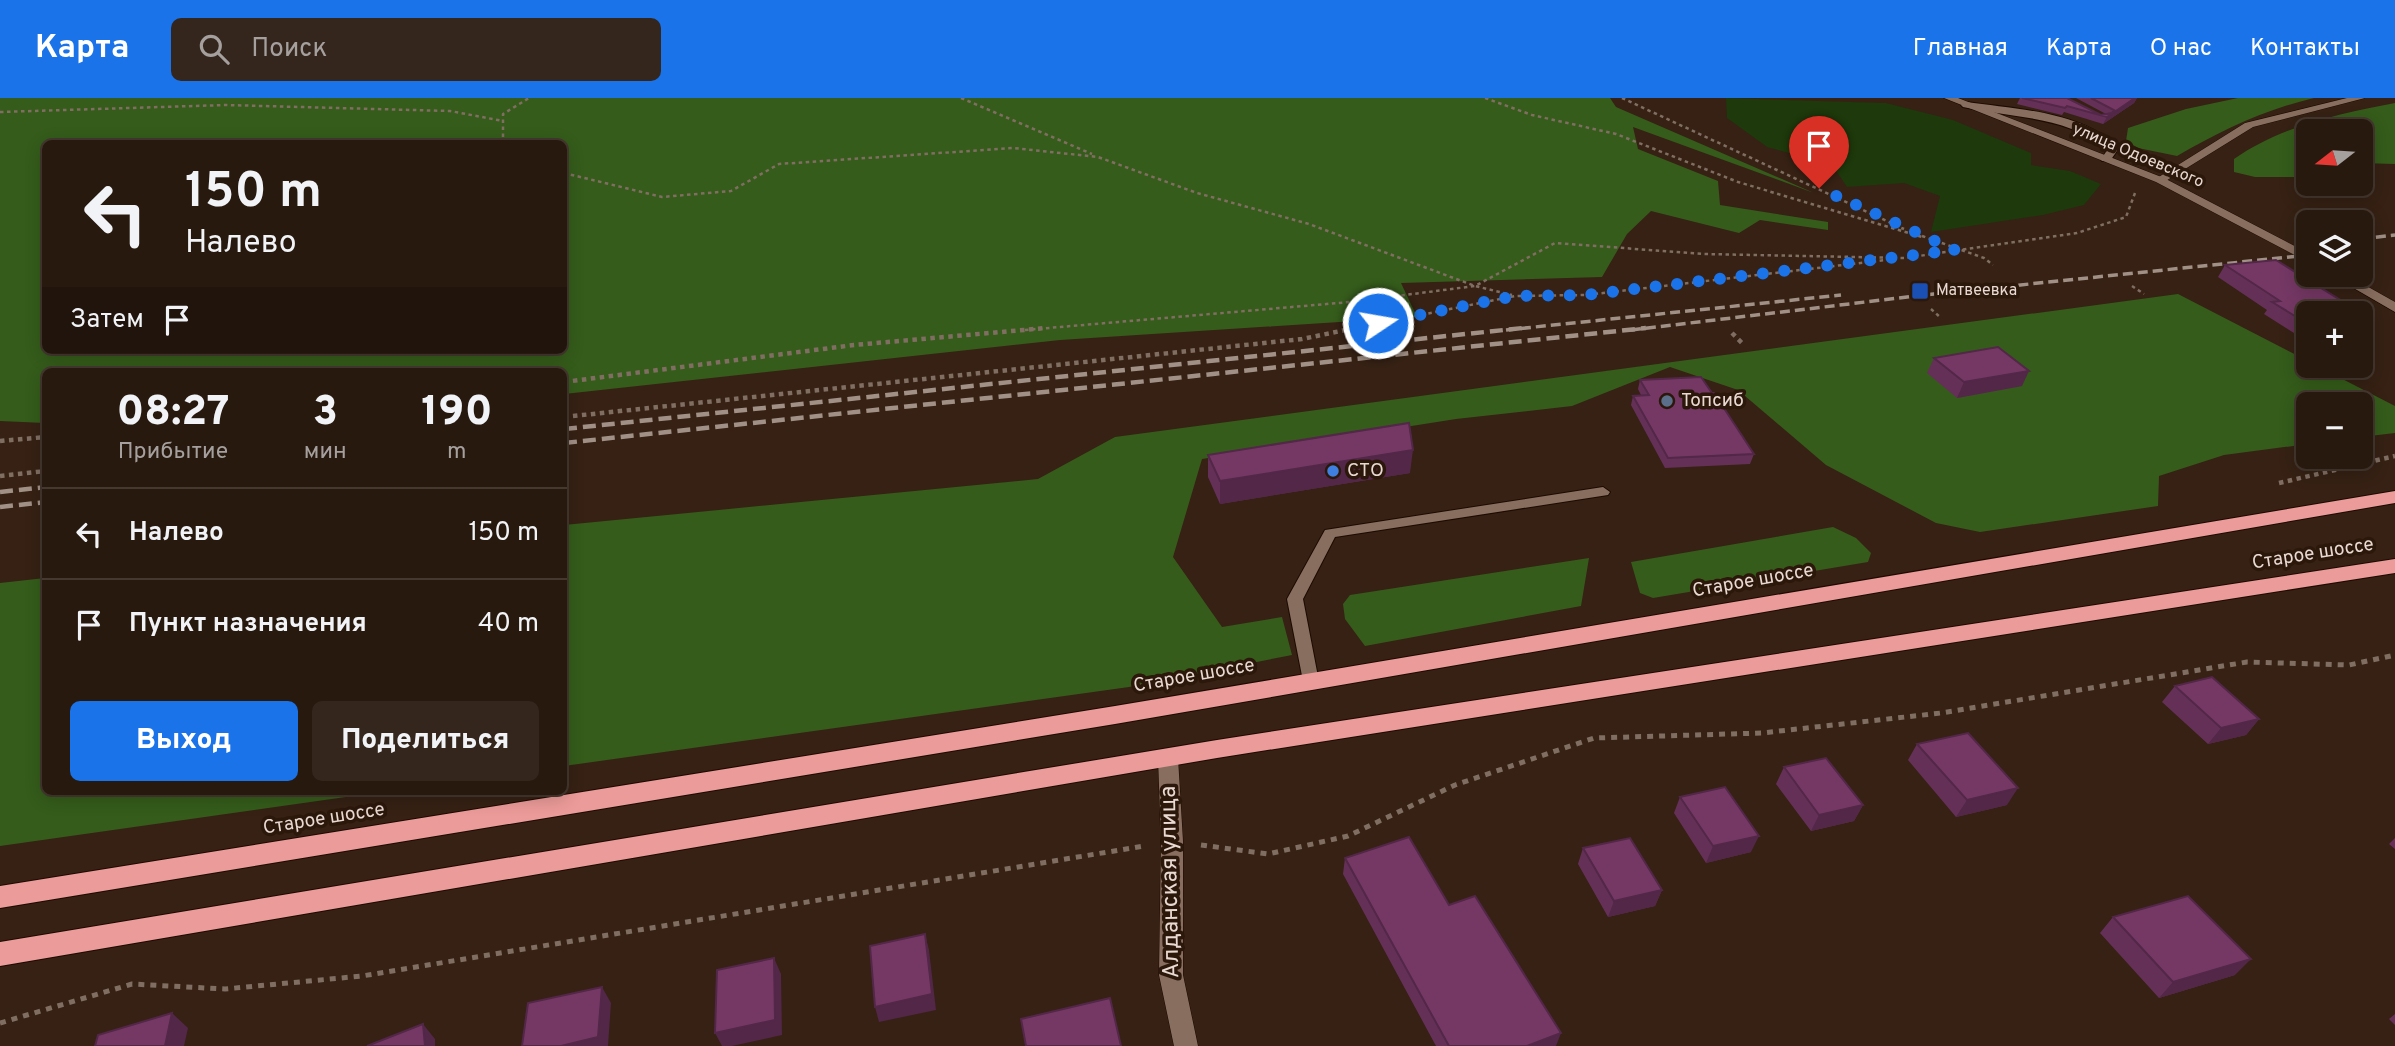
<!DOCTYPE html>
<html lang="ru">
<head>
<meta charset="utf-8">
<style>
	:root { --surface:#28190f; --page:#34261d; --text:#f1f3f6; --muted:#a5a09e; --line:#44382f; --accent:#1a73e8 }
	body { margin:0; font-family:Overpass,sans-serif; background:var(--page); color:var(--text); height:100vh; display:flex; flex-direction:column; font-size:26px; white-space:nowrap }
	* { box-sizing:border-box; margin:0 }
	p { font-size:23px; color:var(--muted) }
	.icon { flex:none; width:38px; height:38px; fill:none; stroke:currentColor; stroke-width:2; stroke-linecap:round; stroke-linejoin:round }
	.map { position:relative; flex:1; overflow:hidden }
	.side { position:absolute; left:42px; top:270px; width:525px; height:427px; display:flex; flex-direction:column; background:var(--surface); border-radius:10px; box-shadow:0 4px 18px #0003,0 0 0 2px var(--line) }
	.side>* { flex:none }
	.top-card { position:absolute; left:42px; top:42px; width:525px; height:214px; border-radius:10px; box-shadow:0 4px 18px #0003,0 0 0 2px var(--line); background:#28190f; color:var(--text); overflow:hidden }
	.needle { width:46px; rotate:253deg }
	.tools { position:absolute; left:2296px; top:21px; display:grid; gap:14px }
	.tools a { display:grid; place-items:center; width:77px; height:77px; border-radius:10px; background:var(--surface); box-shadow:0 4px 18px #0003,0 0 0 2px var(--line); font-size:35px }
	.pin { position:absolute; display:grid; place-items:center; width:60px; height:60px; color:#fff; margin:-72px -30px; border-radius:50% 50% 50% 0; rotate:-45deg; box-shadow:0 0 7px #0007 }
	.pin .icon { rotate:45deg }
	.me { position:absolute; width:77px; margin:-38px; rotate:78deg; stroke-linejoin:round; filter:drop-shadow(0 0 5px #0008) }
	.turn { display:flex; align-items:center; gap:24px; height:147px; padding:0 28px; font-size:32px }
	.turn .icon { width:91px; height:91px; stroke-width:2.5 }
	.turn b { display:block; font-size:49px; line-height:60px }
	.then { display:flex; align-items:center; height:66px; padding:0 28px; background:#0003; gap:14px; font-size:26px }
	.eta { display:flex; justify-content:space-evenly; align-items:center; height:119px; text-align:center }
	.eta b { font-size:42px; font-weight:800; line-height:49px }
	.primary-button { display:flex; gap:14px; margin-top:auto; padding:14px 28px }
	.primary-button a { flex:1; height:80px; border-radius:10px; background:var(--accent); color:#fff; font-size:28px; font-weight:800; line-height:80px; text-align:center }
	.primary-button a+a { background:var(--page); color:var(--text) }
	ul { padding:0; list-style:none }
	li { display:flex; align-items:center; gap:21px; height:91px; padding:0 28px; border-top:2px solid var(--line) }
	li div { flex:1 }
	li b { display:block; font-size:26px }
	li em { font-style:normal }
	header { display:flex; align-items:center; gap:42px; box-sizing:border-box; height:98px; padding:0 35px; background:var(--accent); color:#fff }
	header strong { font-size:33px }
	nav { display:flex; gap:38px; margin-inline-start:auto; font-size:24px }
	.search { width:490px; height:63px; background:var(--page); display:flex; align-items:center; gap:18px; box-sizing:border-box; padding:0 24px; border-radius:10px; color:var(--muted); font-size:26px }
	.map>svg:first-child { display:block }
	.green { fill:#1e390b }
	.forest { fill:#355c1b; fill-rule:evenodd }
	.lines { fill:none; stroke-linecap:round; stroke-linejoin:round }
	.lane-casing { stroke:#1d0a01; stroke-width:2 }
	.street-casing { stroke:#1d0a01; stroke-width:1 }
	.secondary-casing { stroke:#1d0a01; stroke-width:1 }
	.highway-casing { stroke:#1d0a01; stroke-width:2 }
	.path-far2 { stroke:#806e63; stroke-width:2.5; stroke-dasharray:3.5 3.5; stroke-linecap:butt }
	.path-far1 { stroke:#806e63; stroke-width:4.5; stroke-dasharray:4.5 4.5; stroke-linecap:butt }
	.path { stroke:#806e63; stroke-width:5; stroke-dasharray:6 6; stroke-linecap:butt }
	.lane { fill:#886e5f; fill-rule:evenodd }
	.street { fill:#886e5f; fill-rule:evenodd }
	.secondary { fill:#886e5f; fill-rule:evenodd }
	.highway { fill:#eb9b99; fill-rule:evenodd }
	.rail-far1 { stroke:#a19086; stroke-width:3.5; stroke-dasharray:10 5; stroke-linecap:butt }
	.rail { stroke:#a19086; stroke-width:4.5; stroke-dasharray:13 6; stroke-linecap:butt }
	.wall { fill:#653057 }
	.shaded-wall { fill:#522747 }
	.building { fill:#753865; stroke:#522747; stroke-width:2 }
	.route { stroke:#1a73e8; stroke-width:12; stroke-dasharray:0 21.6 }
	.transit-dot { fill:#1a4fb4; stroke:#2c170b; stroke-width:2.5 }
	.service-dot { fill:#5c6f8a; stroke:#2c170b; stroke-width:2.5 }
	.shop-dot { fill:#3f7fe0; stroke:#2c170b; stroke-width:2.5 }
	.labels { text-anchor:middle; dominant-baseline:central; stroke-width:7; stroke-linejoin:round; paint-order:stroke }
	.far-street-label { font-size:16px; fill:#e8d9d1; stroke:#2c170b }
	.far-poi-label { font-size:16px; fill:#e8d9d1; stroke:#2c170b; text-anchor:start }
	.poi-label { font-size:19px; fill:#e8d9d1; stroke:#2c170b; text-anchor:start }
	.street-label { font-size:19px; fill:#e8d9d1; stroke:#2c170b }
	.near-street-label { font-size:23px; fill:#e8d9d1; stroke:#2c170b }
</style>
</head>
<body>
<header>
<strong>Карта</strong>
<div class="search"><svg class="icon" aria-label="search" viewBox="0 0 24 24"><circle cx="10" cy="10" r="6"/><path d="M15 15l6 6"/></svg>Поиск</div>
<nav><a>Главная</a><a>Карта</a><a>О нас</a><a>Контакты</a></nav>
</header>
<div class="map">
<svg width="2395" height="948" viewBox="0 0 2395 948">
	<rect width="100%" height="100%" fill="#362114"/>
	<path class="green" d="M 1726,0 L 1886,5 L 1953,22 L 2031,55 L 2031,67 L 2070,73 L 2101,86 L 2084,107 L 2043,117 L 1931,134 L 1940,98 L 1904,85 L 1847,89 L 1832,67 L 1767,49 L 1727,20 Z"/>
	<path class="forest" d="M 0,0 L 1610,0 L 1616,9 L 1814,95 L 1633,29 L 1638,51 L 1718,83 L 1720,107 L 1828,124 L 1828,132 L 1760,122 L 1739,135 L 1651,113 L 1627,136 L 1602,179 L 1401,185 L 1417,219 L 1060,242 L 564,296 L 564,273 L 46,273 L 45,325 L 0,323 ZM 46,46 L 564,46 L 564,252 L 46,252 Z
		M 2238,0 L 2314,0 C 2263,12 2221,33 2177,58 L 2138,50 L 2126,43 L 2128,30 L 2186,11 Z
		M 2395,5 L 2395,66 L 2361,65 L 2361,33 L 2308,33 L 2308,77 L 2303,79 L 2255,79 L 2234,74 L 2234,61 C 2282,28 2338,16 2395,5 Z
		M 2178,196 L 2308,263 L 2308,268 L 2317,268 L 2395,308 L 2395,335 L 2361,339 L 2361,306 L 2308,306 L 2308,346 L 2224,357 L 2159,378 L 2158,408 L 1980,434 L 1936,425 L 1826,367 L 1738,292 L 1670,269 L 1572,308 L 1456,321 L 1202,361 L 1173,459 L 1222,529 L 1282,519 L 1292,557 L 1129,589 L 564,668 L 564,427 L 1038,381 L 1115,339 Z
		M 1833,429 L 1856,440 L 1871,455 L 1868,464 L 1653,500 L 1640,495 L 1631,464 Z
		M 1589,460 L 1581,508 L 1365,548 L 1345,521 L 1343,506 L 1350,497 Z
		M 45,480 L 46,693 L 388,693 L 0,748 L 0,485 Z"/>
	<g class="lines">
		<g class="lane-casing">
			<path id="lane" d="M 1966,4 C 2015,11 2082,13 2119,50 L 2110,63 L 2102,63 L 2101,61 L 2108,51 C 2066,18 2013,20 1963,9 L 1961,7 Z
				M 1603,389 L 1610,394 L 1608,397 L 1335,439 L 1303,501 L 1319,584 L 1316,588 L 1304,588 L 1287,501 L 1325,432 Z"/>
		</g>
		<g class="street-casing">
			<path id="street" d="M 2347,0 L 2365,0 L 2253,29 L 2164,84 L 2154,82 L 2245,25 Z
				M 1168,652 L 1175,654 L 1178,660 L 1183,743 L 1183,877 L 1198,948 L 1174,948 L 1159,877 L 1161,743 L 1158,660 L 1161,654 Z"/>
		</g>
		<g class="secondary-casing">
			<path id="secondary" d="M 1944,0 L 1958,0 L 2164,80 L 2308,155 L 2308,164 L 2156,84 Z
				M 2331,177 L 2347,177 L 2395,204 L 2395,214 Z"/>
		</g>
		<g class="highway-casing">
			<path id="highway" d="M 2395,393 L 2395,405 L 1115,626 L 0,810 L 0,788 L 1115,608 Z
				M 2395,461 L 2395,475 L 1217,660 L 0,868 L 0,844 L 1217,642 Z"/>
		</g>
		<path class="path-far2" d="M 961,0 L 1092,56
			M 1485,0 L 1532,17 L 1616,36 L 1738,84 L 1922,139
			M 1622,0 L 1904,131
			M 0,14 L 226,7 L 450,13 L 503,23
			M 503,46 L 503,16 L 529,0
			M 564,75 L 662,99 L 731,93 L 779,66 L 1013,50 L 1098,59 L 1197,95 L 1309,126 L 1475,188 L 1512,197
			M 1922,138 L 1984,160 L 1993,167
			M 2132,188 L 2144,196
			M 1931,211 L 1941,220
			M 1025,232 L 1350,204 L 1475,188 L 1555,145 L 1704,156 L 1905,160 L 2077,135 L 2126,119 L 2135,95
			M 1346,232 L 1515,198 L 1586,197 L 1886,162"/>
		<path class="path-far1" d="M 1732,235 L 1742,245
			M 564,284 L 854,247 L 1046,230
			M 564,319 L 1302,241 L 1355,230
			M 0,343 L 46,339
			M 0,378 L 46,373
			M 2279,385 L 2395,358"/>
		<path class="path" d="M 1201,747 L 1268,756 L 1348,738 L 1455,687 L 1594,640 L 1762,635 L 1941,615 L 2247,564 L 2349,567 L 2395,557
			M 0,925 L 132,886 L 225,891 L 362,878 L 1144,748"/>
		<use href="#lane" class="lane"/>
		<use href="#street" class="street"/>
		<use href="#secondary" class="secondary"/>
		<use href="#highway" class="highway"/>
		<path class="rail-far1" d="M 2361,141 L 2395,137
			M 1506,232 L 1841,197
			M 1631,232 L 1924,197 L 2308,157"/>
		<path class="rail" d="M 564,331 L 1523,230
			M 564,345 L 1646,230
			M 0,394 L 46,389
			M 0,409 L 46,404"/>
	</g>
	<path class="wall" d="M 2020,0 L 2067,0 L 2101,17 L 2106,16 L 2076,0 L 2137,0 L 2134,5 L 2103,26 L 2064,14 L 2062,17 L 2017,6 Z
		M 2276,162 L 2371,221 L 2363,233 L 2361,233 L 2361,215 L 2308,215 L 2308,240 L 2302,240 L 2264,216 L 2267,212 L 2218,179 L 2225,167 Z
		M 1934,260 L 2022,288 L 1957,300 L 1927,275 Z
		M 1640,282 L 1754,356 L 1750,366 L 1665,370 L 1631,307 L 1633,298 L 1641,297 L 1638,291 Z
		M 1208,357 L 1410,375 L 1220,406 L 1208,379 Z
		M 2175,588 L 2259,621 L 2246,637 L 2208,646 L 2162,604 Z
		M 1917,646 L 2007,707 L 1956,719 L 1908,662 Z
		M 1784,669 L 1863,707 L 1854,723 L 1811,733 L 1776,686 Z
		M 1680,699 L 1751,754 L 1706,765 L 1674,715 Z
		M 2395,740 L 2395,751 L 2389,746 Z
		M 1583,750 L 1662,792 L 1655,808 L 1608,819 L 1578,766 Z
		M 1345,760 L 1449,807 L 1556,948 L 1436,948 L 1343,776 Z
		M 2113,819 L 2235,877 L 2159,900 L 2100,835 Z
		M 2395,916 L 2395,927 L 2389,921 Z"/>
	<path class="shaded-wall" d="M 2135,0 L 2137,0 L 2134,5 L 2103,26 L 2107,19 Z
		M 2029,273 L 2022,288 L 1957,300 L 1964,284 Z
		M 1413,352 L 1410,375 L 1220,406 L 1220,383 Z
		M 2259,621 L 2246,637 L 2208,646 L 2221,630 Z
		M 2018,690 L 2007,707 L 1956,719 L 1967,702 Z
		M 1863,707 L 1854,723 L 1811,733 L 1819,717 Z
		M 1759,738 L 1751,754 L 1706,765 L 1713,748 Z
		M 1662,792 L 1655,808 L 1608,819 L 1614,803 Z
		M 925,836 L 929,852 L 936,912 L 879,924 L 875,909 Z
		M 774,860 L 781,876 L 782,937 L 732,948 L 722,948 L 715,935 Z
		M 2251,861 L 2235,877 L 2159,900 L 2173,884 Z
		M 602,889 L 611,905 L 608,948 L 561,948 Z
		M 172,915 L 188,930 L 184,948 L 165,948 Z
		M 423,926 L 435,941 L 435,948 L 425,948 Z
		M 1561,935 L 1556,948 L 1527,948 Z"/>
	<path class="building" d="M 2022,0 L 2067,0 L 2101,17 L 2112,15 L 2114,12 L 2091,0 L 2135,0 L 2107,19 L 2067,8 L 2065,10 Z
		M 2276,162 L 2371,221 L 2361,222 L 2361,215 L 2308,215 L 2308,226 L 2272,204 L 2280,203 L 2225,167 Z
		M 1998,249 L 2029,273 L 1964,284 L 1934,260 Z
		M 1701,279 L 1712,295 L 1714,295 L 1754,356 L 1668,360 L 1633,298 L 1649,297 L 1640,282 Z
		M 1409,325 L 1413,352 L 1220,383 L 1208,357 Z
		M 2212,579 L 2259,621 L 2221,630 L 2175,588 Z
		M 1968,635 L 2018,690 L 1967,702 L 1917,646 Z
		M 1826,660 L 1863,707 L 1819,717 L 1784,669 Z
		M 1725,689 L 1759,738 L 1713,748 L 1680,699 Z
		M 1409,739 L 1449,807 L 1475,798 L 1561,935 L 1527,948 L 1449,948 L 1345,760 Z
		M 1630,740 L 1662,792 L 1614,803 L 1583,750 Z
		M 2188,798 L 2251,861 L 2173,884 L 2113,819 Z
		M 925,836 L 932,896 L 875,909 L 870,848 Z
		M 774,860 L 775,922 L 715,935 L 717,872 Z
		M 602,889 L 598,939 L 561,948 L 522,948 L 528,905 Z
		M 1110,900 L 1121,948 L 1026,948 L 1021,921 Z
		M 172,915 L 165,948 L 95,948 L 98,937 Z
		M 423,926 L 425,948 L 367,948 Z"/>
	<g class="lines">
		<path class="route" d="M 1378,225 L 1515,198 L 1586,197 L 1955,152 L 1819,90"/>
	</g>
	<rect class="transit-dot" x="1911" y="184" width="18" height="18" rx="3.5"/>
	<circle class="service-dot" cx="1667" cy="303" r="7"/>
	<circle class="shop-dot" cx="1333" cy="373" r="7"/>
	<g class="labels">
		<g class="far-street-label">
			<text transform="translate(2138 58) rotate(23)">улица Одоевского</text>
		</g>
		<g class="far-poi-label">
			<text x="1936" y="193">Матвеевка</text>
		</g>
		<g class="poi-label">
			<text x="1681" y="303">Топсиб</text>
			<text x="1347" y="373">СТО</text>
		</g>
		<g class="street-label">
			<text transform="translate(2313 456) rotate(-9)">Старое шоссе</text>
			<text transform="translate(1753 483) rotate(-10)">Старое шоссе</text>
			<text transform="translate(1194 578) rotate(-10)">Старое шоссе</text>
			<text transform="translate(324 721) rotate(-9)">Старое шоссе</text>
		</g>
		<g class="near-street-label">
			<text transform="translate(1171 784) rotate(-91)">Алданская улица</text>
		</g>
	</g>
</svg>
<div class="tools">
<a><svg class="needle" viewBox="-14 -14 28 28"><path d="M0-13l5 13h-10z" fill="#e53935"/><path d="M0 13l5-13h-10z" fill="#a5a09e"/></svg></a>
<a><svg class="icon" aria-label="layers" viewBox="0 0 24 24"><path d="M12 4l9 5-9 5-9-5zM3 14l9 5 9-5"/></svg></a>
<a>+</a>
<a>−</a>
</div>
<div class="pin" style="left:1819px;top:90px;background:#d93025"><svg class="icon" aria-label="arrive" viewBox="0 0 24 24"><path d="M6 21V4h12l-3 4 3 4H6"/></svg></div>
<svg class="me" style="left:1378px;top:225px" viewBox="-20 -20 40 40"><circle r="17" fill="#1a73e8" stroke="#fff" stroke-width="3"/><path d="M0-11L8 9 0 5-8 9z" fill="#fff"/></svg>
<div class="top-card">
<div class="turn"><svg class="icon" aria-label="left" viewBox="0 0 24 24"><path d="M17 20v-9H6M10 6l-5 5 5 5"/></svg><div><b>150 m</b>Налево</div></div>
<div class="then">Затем<svg class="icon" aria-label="arrive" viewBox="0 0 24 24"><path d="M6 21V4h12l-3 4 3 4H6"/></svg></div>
</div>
<section class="side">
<div class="eta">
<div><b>08:27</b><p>Прибытие</p></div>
<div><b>3</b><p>мин</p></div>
<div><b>190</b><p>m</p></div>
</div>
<ul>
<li><svg class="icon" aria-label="left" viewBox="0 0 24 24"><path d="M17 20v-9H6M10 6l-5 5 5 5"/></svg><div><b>Налево</b></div><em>150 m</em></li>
<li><svg class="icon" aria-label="arrive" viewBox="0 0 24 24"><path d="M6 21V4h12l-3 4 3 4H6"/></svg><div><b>Пункт назначения</b></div><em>40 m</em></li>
</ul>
<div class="primary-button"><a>Выход</a><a>Поделиться</a></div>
</section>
</div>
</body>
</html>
